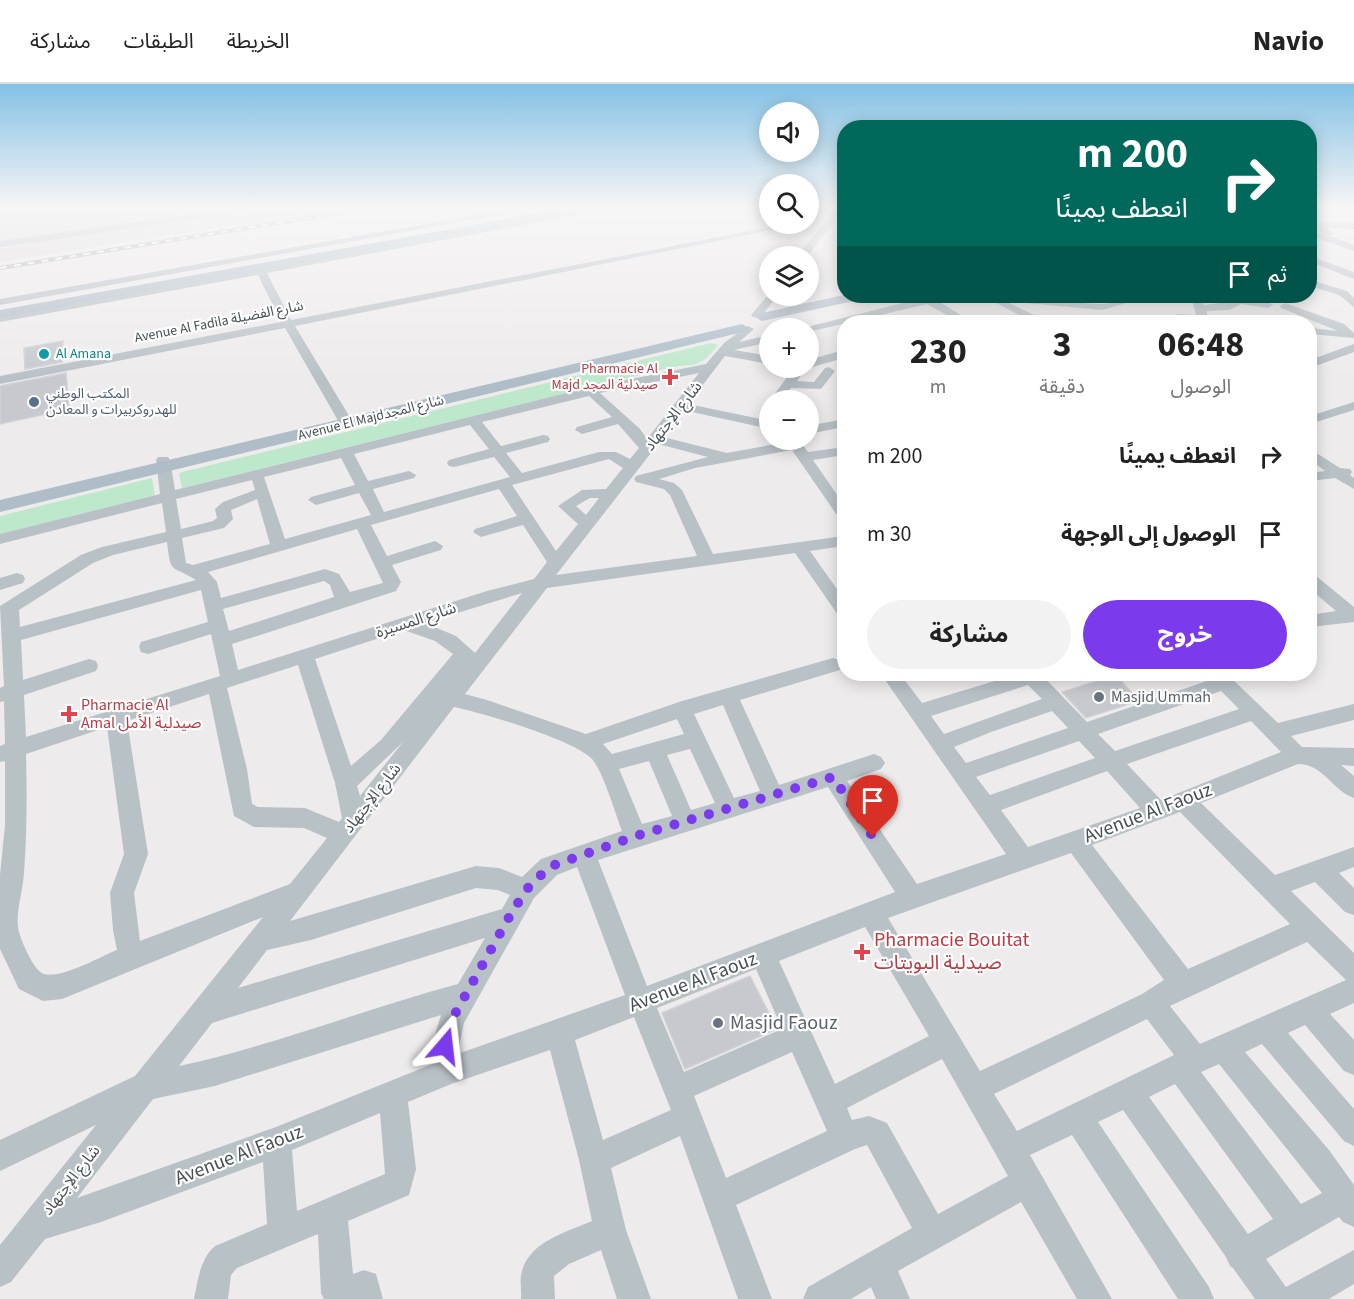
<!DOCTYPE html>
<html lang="ar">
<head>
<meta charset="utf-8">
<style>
	:root { --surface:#fff; --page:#f2f2f2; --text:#222; --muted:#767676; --line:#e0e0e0; --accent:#7c3aed }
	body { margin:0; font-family:"Source Sans 3","Noto Sans Arabic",sans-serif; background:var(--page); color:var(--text); direction:rtl; height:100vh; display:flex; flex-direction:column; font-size:22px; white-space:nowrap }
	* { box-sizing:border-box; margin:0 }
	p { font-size:20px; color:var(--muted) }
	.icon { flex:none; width:33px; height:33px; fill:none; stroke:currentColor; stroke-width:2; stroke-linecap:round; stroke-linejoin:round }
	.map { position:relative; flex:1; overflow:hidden; direction:ltr }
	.panel { position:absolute; left:837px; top:231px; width:480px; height:366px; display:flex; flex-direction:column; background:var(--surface); border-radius:24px; box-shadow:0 3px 15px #0003; direction:rtl }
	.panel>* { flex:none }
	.hud { position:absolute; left:837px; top:36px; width:480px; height:183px; border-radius:24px; box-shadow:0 3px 15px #0003; direction:rtl; background:#00695c; color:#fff; overflow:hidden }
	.controls { position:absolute; left:759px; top:18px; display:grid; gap:12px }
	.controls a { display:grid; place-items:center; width:60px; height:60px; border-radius:50%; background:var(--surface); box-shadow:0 3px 15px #0003; font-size:30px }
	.pin { position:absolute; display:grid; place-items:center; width:51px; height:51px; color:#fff; margin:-62px -26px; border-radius:50% 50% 50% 0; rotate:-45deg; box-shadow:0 0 6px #0007 }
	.pin .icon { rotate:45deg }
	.me { position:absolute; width:66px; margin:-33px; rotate:17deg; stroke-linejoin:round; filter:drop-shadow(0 0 4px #0008) }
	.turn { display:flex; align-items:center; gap:21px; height:126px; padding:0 30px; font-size:27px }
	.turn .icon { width:78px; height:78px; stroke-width:2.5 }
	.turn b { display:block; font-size:42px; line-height:51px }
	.then { display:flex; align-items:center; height:57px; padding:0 30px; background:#0003; gap:12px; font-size:22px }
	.eta { display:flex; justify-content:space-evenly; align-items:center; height:102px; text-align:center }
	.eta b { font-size:36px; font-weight:700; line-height:42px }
	.primary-button { display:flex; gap:12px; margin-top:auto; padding:12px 30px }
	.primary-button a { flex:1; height:69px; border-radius:36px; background:var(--accent); color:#fff; font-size:24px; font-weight:700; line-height:69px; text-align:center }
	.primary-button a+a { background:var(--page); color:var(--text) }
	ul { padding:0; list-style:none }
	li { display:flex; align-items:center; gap:18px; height:78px; padding:0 30px }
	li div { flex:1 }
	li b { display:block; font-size:22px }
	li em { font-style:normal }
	header { display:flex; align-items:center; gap:36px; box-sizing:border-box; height:84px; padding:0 30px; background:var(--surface); border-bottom:2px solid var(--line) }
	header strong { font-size:28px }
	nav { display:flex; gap:33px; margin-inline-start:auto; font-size:21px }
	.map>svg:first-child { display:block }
	.education { fill:#dfdcdd }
	.green { fill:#bde8cb }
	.building { fill:#c7c9ce; stroke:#d0d2d6; stroke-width:1.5 }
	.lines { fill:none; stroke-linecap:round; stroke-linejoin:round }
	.minor { fill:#b8c1c6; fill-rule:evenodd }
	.major { fill:#aebdc8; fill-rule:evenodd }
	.rail-casing { stroke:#aeb1b5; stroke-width:4 }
	.rail { stroke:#fff; stroke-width:2; stroke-dasharray:7; stroke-linecap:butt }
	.route { stroke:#7c3aed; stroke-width:10; stroke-dasharray:0 18 }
	.culture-dot { fill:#0f9aa8; stroke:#fff; stroke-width:2 }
	.health-dot { fill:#e0444e; stroke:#fff; stroke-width:2 }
	.service-dot { fill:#5c6f8a; stroke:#fff; stroke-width:2 }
	.worship-dot { fill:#6b7280; stroke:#fff; stroke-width:2 }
	.labels { text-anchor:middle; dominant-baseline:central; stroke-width:4.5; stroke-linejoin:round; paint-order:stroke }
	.far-street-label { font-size:14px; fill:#465056; stroke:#fff }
	.far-culture-label { font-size:14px; fill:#0d838f; stroke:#fff; text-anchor:start }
	.far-health-label { font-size:14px; fill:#be3a42; stroke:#fff; text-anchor:end }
	.far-service-label { font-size:14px; fill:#4e5e75; stroke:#fff; text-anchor:start }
	.street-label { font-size:16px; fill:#465056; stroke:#fff }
	.worship-label { font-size:16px; fill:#5b616d; stroke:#fff; text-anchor:start }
	.health-label { font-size:16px; fill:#be3a42; stroke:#fff; text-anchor:start }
	.near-street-label { font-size:20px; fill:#465056; stroke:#fff }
	.near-health-label { font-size:20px; fill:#be3a42; stroke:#fff; text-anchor:start }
	.near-worship-label { font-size:20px; fill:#5b616d; stroke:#fff; text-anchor:start }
</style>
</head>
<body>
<header>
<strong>Navio</strong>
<nav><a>الخريطة</a><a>الطبقات</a><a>مشاركة</a></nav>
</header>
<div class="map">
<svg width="1354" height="1215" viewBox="0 0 1354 1215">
	<rect width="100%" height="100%" fill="#eeebec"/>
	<path class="education" d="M 0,125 L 336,125 L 0,178 Z"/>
	<path class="green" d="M 711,259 L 718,261 C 697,287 697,278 668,284 L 182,404 L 179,390 L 182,388 Z
		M 152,394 L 155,411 L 0,450 L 0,432 Z"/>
	<path class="building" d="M 63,257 L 62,278 L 25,285 L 24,264 Z
		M 66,289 L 69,325 L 0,340 L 0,302 Z
		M 1116,591 L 1139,617 L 1086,634 L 1062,608 Z
		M 750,892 L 777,945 L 685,985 L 662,929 Z"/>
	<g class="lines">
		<path class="minor" d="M 227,125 L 251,125 L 247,128 L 0,163 L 0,157 Z
			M 511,125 L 531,125 L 0,221 L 0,215 Z
			M 589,125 L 608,125 L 267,189 L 291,236 L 786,140 L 802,140 L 295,242 L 354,340 L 347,344 L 340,340 L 285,244 L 0,300 L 0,292 L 281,238 L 258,191 L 0,238 L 0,232 Z
			M 824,125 L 833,125 L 839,132 L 807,172 L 797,172 L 830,132 Z
			M 1314,139 L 1354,139 L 1354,145 L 1327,144 L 1334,150 L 1330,152 L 1354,161 L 1354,167 L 1311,152 L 1311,148 L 1323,150 L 1314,143 Z
			M 1310,172 L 1354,188 L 1354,195 L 1310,178 Z
			M 1310,196 L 1347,207 L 1354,214 L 1354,223 L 1339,211 L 1310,202 Z
			M 770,209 L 770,212 L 777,212 L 761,233 L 753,233 L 751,231 Z
			M 917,212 L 950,212 L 949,214 L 938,217 L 972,238 L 959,238 L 927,220 L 808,248 L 808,244 L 803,244 L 919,215 Z
			M 983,212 C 1021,208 1061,219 1100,220 C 1117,220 1133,210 1150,212 L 1102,226 L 1005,217 L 1044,236 L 1045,238 L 1032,238 Z
			M 1182,212 C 1191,211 1199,211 1204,221 C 1224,220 1257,208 1273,221 L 1268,224 L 1241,220 L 1229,226 L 1207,227 L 1207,232 L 1236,235 L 1241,238 L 1179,236 L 1161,238 L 1162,236 L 1178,230 L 1196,231 L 1193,219 Z
			M 1285,219 L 1344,240 L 1354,249 L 1354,254 L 1310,250 L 1310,244 L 1338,247 L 1281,224 L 1280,222 Z
			M 748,242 L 754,245 L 739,258 L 770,251 L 770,258 L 734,266 L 770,272 L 770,280 L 725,272 L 688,320 L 770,337 L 770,345 L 683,326 L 663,353 L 727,369 L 787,358 L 785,356 L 799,356 L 808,368 L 844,363 L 844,371 L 813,376 L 844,421 L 844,436 L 839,434 L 792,366 L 695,384 L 659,395 L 674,399 L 682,406 L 713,470 L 844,452 L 844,462 L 810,467 L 844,515 L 844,533 L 838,531 L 795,469 L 547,504 L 465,610 L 487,616 L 586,650 L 682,617 L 833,574 L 840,576 L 842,581 L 840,586 L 740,616 L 779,701 L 874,670 L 881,673 L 885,679 L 881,685 L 847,697 L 917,800 L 1006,770 L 881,590 L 900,590 L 922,619 L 1018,590 L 1041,590 L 1087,638 L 1210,596 L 1207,590 L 1227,590 L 1278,639 L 1354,620 L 1354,636 L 1291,652 L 1302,663 L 1354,664 L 1354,682 L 1341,681 L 1354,692 L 1354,714 C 1331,706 1324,680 1298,680 L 1201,719 L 1275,791 L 1354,763 L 1354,783 L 1339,789 L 1354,804 L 1354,831 L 1345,828 L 1315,798 L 1291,807 L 1354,869 L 1354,919 L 1330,930 L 1354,956 L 1354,991 L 1344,987 L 1305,941 L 1288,949 L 1354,1025 L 1354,1062 L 1344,1057 L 1262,960 L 1245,968 L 1329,1066 L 1354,1101 L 1354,1143 L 1343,1138 L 1339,1133 L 1266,1175 L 1286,1203 L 1354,1166 L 1354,1200 L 1329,1215 L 1255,1215 L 1233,1184 L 1230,1182 L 1226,1173 L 1123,1026 L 1098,1038 L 1209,1203 L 1214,1215 L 1178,1215 L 1072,1051 L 1030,1071 L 1112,1215 L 1077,1215 L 1021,1118 L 898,1187 L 910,1215 L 876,1215 L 871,1203 L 851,1215 L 803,1215 L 808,1203 L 912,1144 L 867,1061 L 855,1065 L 736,1121 L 772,1215 L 738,1215 L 680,1052 L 611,1084 L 626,1146 L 651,1215 L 617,1215 L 601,1166 L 569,1180 L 554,1192 L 555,1215 L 521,1215 C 522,1206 519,1196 522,1187 C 530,1157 567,1148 592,1137 L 579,1076 L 550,966 L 451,1000 L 408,1018 L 416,1085 L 409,1111 L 348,1137 L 353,1190 L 364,1186 L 376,1190 L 383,1215 L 324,1215 L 321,1209 L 318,1150 L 237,1184 L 231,1191 L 228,1215 L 194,1215 C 198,1196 200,1175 215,1162 L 267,1140 L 263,1078 L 101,1138 L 45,1155 L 11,1198 L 0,1203 L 0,1161 L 96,1041 L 0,1087 L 0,1056 L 135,992 L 263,833 L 62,915 L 43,917 L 19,905 L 0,865 L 0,791 L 5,741 L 5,677 L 0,678 L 0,662 L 5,660 L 4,617 L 0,618 L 0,604 L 4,602 L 0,522 L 81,471 L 102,463 L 166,448 L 162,419 L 0,460 L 0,450 L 160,410 L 156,376 L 158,373 L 168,373 L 170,376 L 175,406 L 591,303 L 706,280 L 725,258 ZM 699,289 L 647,355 L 640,345 L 600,309 ZM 589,312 L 612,333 L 577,343 L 575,346 L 582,350 L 618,340 L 639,364 L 630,375 L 616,368 L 599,368 L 522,389 L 506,369 L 548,358 L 550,355 L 548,352 L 543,351 L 501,362 L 482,338 ZM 470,341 L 489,365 L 449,376 L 447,379 L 449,382 L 454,383 L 494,373 L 510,393 L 384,428 L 373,405 L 414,394 L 416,391 L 409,387 L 368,397 L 354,370 ZM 658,360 L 708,373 L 636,392 L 634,395 L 636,398 L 664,405 L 670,411 L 697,472 L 556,491 ZM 341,374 L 355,401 L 311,413 L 308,416 L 316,421 L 359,409 L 371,431 L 285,455 L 264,393 ZM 609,375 L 623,384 L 606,405 L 582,406 L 558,422 L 578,440 L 556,467 L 512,401 ZM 252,396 L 255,406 L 223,418 L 215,425 L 217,434 L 213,437 L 181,445 L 176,415 ZM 499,405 L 517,432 L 475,445 L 473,448 L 481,453 L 523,441 L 547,478 L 534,495 L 487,507 L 238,586 L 232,560 L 396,507 L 401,498 L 392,481 L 441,466 L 443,462 L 435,457 L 387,472 L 371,441 ZM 590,414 L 599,414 L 586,431 L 576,422 ZM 257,415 L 270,460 L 193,481 L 186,479 L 182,454 L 224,444 L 233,435 L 231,426 ZM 357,445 L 383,499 L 350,508 L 339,490 L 325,485 L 221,514 L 217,498 L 208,488 ZM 167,458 C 171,492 171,480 196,496 L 20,543 L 19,526 L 93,479 L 113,471 ZM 324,497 L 330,501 L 334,513 L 229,547 L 223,525 ZM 201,506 L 208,538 L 141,558 L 139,563 L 141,568 L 148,570 L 211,550 L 220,592 L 26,653 L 24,611 L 96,587 L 98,582 L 96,577 L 89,575 L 23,596 L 21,556 ZM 522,509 L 475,569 L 456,552 L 425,539 ZM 404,546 L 435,557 L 453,570 L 381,656 L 351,682 L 315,575 ZM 298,581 L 335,699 L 342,734 L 339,738 L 305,724 L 258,723 L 252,720 L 247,685 L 227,604 ZM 1028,601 L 1042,615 L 944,650 L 931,632 ZM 1221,607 L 1239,625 L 1115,667 L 1098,650 ZM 209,610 L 234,732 L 254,743 L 304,744 L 327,754 L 290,800 L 140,857 L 134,809 L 148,770 L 127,637 ZM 723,621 L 760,707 L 734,714 L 694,630 ZM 454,623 C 483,629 574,656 592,675 C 602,685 616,731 622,747 L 541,775 L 522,793 L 499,784 L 476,782 L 290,837 ZM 1052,627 L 1068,644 L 966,679 L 954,663 L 991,648 ZM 677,635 L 684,650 L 612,670 L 603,660 ZM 1251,637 L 1281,668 L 1161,716 L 1127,680 ZM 107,643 L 124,770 L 110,809 L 113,846 L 117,866 C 100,873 61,895 44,890 C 34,888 19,853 18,843 C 16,827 23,806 24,789 C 27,749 27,710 26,670 ZM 1079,657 L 1095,674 L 990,711 L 976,693 ZM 403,658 L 360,712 L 357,702 ZM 690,665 L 715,719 L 691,726 L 667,671 ZM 649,677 L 672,732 L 642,740 L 619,685 ZM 1107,687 L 1140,724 L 1028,763 L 1001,726 ZM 828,703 L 895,808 L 647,902 L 598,776 ZM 1180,728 L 1290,840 L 1188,885 L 1092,761 ZM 1071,769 L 1164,896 L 1142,910 L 1076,942 L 980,987 L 888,834 ZM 577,783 L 625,911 L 460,969 L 460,958 L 464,939 L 534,814 L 557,791 ZM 476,804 L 498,806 L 510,811 L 502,825 L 238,904 L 267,866 L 311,856 ZM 865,843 L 929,952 L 835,1000 L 779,877 ZM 485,854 L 458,900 C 365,925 272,962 179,982 L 212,939 ZM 1307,858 L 1346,896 L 1200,960 L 1170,922 ZM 756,885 L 782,945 L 684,988 L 657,924 ZM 441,931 L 433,958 L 435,979 L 276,1043 L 77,1114 L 153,1015 L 215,1002 ZM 634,933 L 671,1026 L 603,1056 L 575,956 ZM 1147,935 L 1174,971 L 1017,1047 L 994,1010 ZM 792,968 L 827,1047 L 726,1094 L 694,1012 ZM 942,975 L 1008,1092 L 938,1130 L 887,1039 L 869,1032 L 852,1036 L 847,1024 ZM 1219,980 L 1322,1109 L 1301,1120 L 1201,988 ZM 1175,1000 L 1273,1135 L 1248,1150 L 1149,1013 ZM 380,1029 L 385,1090 L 297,1127 L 292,1066 Z
			M 1354,260 L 1354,268 L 1310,284 L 1310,276 Z
			M 844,266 L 844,274 L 812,283 L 808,284 L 807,284 L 808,276 Z
			M 829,283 L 835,287 L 821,305 L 791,304 L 782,316 L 770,316 L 794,284 L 806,284 L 797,297 L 814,298 L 825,284 Z
			M 1354,318 L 1354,326 L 1310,340 L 1310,332 Z
			M 844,335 L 844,343 L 808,350 L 808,342 Z
			M 1310,365 L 1340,384 L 1350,385 L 1352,388 L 1350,391 L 1354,394 L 1354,405 L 1335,394 L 1310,397 L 1310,389 L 1325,387 L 1310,375 Z
			M 17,489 L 23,491 L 25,495 L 23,499 L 0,506 L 0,494 Z
			M 1310,490 L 1316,492 L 1354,523 L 1354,538 L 1310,543 L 1310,531 L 1336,527 L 1310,505 Z"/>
		<path class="major" d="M 563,125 L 587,125 L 582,128 L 0,234 L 0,226 Z
			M 844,211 L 865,212 L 858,216 L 762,237 L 755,233 L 762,229 Z
			M 742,240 L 749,244 L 747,247 L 0,428 L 0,416 Z"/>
		<g class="rail-casing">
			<path id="rail" d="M 0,184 L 364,125"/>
		</g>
		<use href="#rail" class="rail"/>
	</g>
	<linearGradient id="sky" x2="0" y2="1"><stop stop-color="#84c1e5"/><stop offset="0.42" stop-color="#f7f6f6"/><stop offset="1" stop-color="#f7f6f6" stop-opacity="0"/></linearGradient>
	<rect width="1354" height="295" fill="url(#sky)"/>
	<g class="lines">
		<path class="route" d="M 445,962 L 446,949 L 455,930 L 508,835 L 526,806 L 549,783 L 636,752 L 833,693 L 873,753"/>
	</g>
	<circle class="culture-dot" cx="44" cy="270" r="6"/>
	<g class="health-dot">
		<path d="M667 284h6v6h6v6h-6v6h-6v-6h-6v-6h6z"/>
		<path d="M66 621h6v6h6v6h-6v6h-6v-6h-6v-6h6z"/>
		<path d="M859 859h6v6h6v6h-6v6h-6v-6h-6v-6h6z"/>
	</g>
	<circle class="service-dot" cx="34" cy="318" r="6"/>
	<g class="worship-dot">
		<circle cx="1099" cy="613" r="6"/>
		<circle cx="718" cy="939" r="6"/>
	</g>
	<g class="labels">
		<g class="far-street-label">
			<text transform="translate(219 238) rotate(-11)">Avenue Al Fadila شارع الفضيلة</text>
			<text transform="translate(371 334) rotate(-14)">Avenue El Majdشارع المجد</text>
		</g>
		<g class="far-culture-label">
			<text x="56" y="270">Al Amana</text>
		</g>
		<g class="far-health-label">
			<text x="658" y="285">Pharmacie Al<tspan x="658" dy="16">Majd صيدلية المجد</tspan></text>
		</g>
		<g class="far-service-label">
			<text x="46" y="310">المكتب الوطني<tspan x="46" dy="16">للهدروكربيرات و المعادن</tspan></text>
		</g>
		<g class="street-label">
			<text transform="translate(673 332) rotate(-52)">شارع الإجتهاد</text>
			<text transform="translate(416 536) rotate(-18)">شارع المسيرة</text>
			<text transform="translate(372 714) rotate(-52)">شارع الإجتهاد</text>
			<text transform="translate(71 1096) rotate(-52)">شارع الإجتهاد</text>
		</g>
		<g class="worship-label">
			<text x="1111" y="613">Masjid Ummah</text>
		</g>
		<g class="health-label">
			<text x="81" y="621">Pharmacie Al<tspan x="81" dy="18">Amal صيدلية الأمل</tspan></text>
		</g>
		<g class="near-street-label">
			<text transform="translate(1148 729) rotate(-21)">Avenue Al Faouz</text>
			<text transform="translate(693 898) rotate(-21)">Avenue Al Faouz</text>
			<text transform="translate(239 1071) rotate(-21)">Avenue Al Faouz</text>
		</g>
		<g class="near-health-label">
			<text x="874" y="856">Pharmacie Bouitat<tspan x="874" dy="23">صيدلية البويتات</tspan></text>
		</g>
		<g class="near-worship-label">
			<text x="730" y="939">Masjid Faouz</text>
		</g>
	</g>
</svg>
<div class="controls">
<a><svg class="icon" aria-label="sound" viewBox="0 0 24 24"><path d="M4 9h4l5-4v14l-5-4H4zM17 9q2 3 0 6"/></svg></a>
<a><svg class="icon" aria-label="search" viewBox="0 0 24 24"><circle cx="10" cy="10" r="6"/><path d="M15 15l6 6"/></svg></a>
<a><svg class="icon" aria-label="layers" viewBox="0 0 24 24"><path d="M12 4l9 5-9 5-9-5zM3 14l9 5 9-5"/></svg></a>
<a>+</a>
<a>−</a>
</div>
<div class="pin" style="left:873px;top:753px;background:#d93025"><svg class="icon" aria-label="arrive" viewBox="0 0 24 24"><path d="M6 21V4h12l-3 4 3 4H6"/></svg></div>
<svg class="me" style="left:445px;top:962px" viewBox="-20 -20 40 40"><path d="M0-17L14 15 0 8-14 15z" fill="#7c3aed" stroke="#fff" stroke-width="4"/></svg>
<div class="hud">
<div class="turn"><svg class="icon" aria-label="right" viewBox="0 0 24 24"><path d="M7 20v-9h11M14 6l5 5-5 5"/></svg><div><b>200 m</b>انعطف يمينًا</div></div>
<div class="then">ثم<svg class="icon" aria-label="arrive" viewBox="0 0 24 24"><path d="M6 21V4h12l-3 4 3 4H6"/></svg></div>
</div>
<section class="panel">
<div class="eta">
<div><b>06:48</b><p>الوصول</p></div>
<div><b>3</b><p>دقيقة</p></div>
<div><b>230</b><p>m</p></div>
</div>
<ul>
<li><svg class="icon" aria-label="right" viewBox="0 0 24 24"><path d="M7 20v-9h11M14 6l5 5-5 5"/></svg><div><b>انعطف يمينًا</b></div><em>200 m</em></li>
<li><svg class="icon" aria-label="arrive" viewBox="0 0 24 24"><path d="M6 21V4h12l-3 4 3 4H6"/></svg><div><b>الوصول إلى الوجهة</b></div><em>30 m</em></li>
</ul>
<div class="primary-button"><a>خروج</a><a>مشاركة</a></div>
</section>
</div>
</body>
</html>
